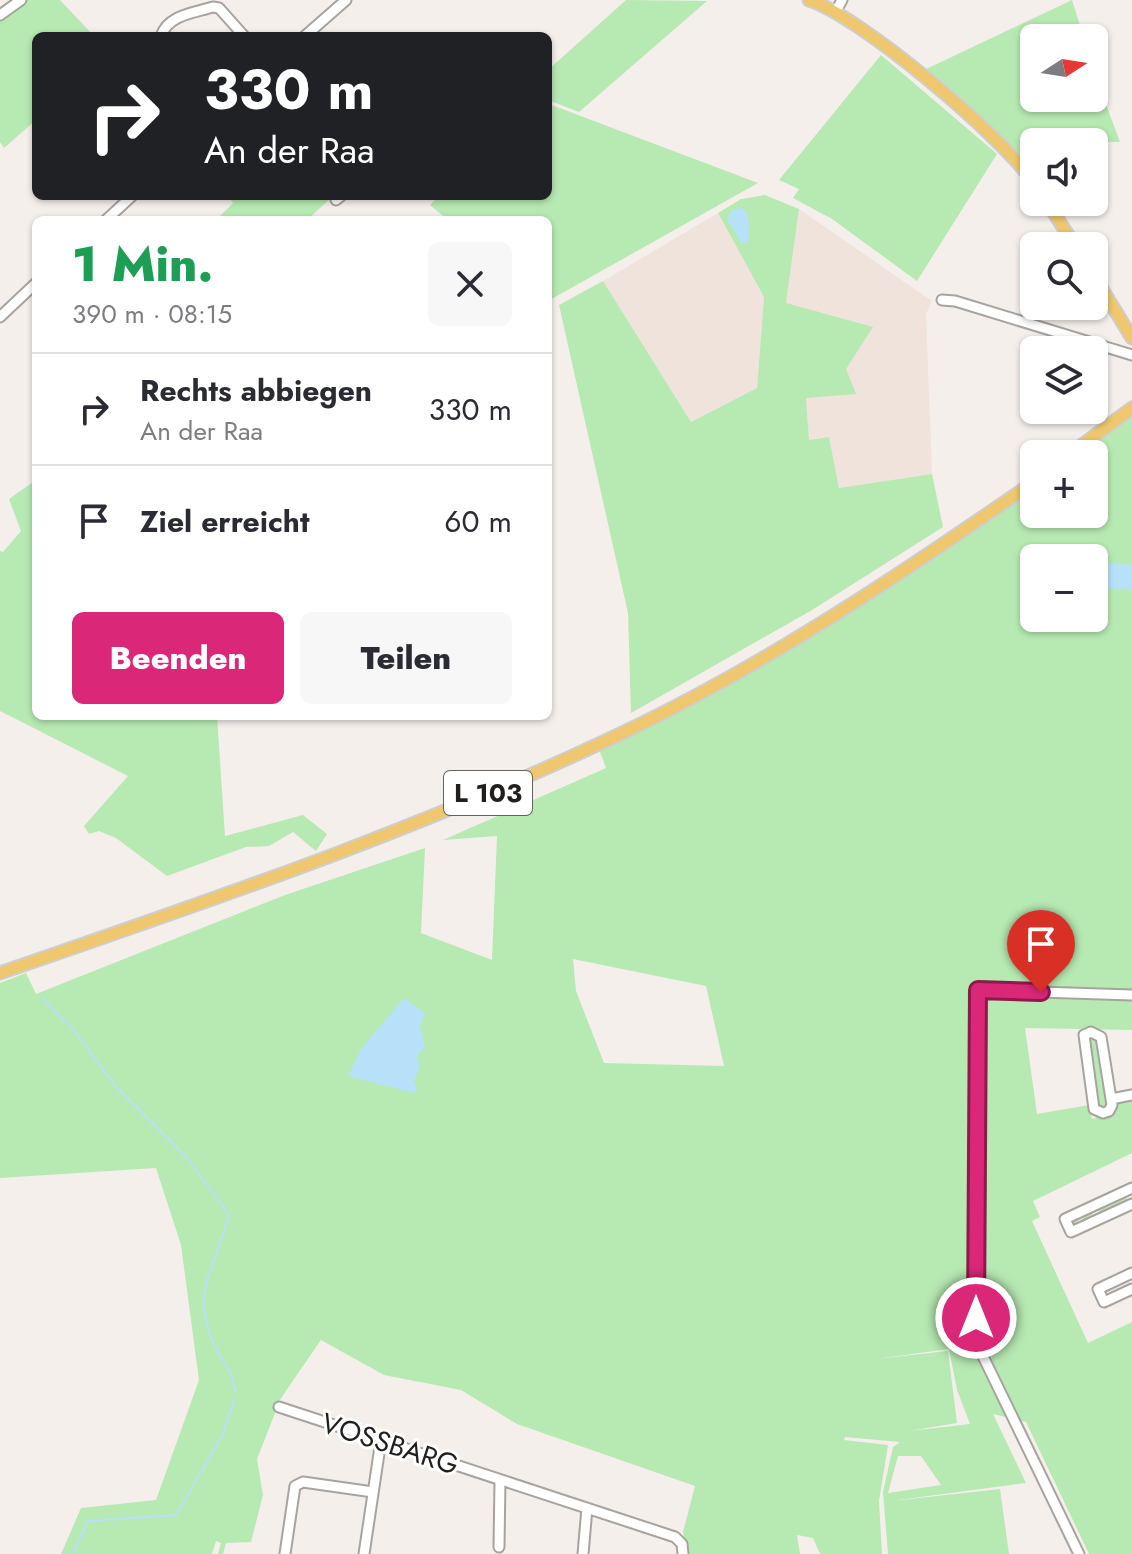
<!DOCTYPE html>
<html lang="de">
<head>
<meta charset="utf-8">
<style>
	:root { --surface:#fff; --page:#f7f7f7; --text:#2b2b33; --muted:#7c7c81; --line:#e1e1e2; --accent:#db2777 }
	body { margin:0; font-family:Jost,sans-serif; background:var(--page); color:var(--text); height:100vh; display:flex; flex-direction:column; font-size:30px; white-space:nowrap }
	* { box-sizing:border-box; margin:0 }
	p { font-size:26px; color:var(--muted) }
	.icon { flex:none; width:44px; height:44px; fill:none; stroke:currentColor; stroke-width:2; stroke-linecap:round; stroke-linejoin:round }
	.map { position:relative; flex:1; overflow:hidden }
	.sheet { position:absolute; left:32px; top:216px; width:520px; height:504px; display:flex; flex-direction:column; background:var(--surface); border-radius:12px; box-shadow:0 2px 6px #0004 }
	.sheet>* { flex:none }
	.banner { position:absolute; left:32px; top:32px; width:520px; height:168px; border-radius:12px; box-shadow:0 2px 6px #0004; background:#202124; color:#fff; overflow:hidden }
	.needle { width:52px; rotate:78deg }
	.buttons { position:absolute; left:1020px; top:24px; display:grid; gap:16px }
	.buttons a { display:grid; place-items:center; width:88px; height:88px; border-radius:12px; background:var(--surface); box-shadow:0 2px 6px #0004; font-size:40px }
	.pin { position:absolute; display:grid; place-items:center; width:68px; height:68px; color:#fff; margin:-82px -34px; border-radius:50% 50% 50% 0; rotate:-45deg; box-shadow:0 0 8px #0007 }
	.pin .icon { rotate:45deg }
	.me { position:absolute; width:88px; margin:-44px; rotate:0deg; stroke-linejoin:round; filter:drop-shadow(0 0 6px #0008) }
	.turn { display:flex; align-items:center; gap:28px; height:168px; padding:0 40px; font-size:36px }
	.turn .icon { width:104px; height:104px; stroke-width:2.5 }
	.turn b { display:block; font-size:56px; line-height:68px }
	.round { display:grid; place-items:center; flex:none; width:84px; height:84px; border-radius:12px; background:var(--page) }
	.headline { display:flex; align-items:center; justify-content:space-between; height:136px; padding:0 40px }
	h1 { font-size:48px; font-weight:800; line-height:60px; color:#1e9e55 }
	.cta { display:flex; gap:16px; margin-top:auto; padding:16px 40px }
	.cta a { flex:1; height:92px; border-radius:12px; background:var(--accent); color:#fff; font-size:32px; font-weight:800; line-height:92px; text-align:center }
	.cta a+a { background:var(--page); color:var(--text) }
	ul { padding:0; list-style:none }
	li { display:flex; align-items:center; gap:24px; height:112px; padding:0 40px; border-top:2px solid var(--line) }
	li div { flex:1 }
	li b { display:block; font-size:30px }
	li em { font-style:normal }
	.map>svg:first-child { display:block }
	.built { fill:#f0e3db }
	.green { fill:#b7e9b2; fill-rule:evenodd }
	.water { fill:#b7e0f9 }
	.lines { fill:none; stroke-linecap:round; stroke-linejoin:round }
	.stream { stroke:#b7e0f9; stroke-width:2 }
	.minor-casing { stroke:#a8a39f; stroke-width:13 }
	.major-casing { stroke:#cecece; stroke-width:15 }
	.minor { stroke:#fff; stroke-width:9 }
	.major { stroke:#eec76e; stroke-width:11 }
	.route-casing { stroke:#8e194d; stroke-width:20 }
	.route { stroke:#db2777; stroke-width:14 }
	.labels { text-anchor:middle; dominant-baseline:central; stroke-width:6; stroke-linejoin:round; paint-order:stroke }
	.shield { fill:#fff; stroke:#646262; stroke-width:2 }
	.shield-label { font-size:26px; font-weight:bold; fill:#211f1e }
	.street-label { font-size:28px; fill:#211f1e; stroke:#fff }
</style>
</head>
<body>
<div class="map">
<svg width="1132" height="1554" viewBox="0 0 1132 1554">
	<rect width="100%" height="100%" fill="#f5efec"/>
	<path class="built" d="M 799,209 L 932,301 L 926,314 L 932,474 L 839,488 L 829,437 L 809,440 L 806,398 L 786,303 Z
		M 718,213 L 764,297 L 757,388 L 691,422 L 603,281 Z"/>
	<path class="green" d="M 22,0 L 60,0 L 94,36 L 36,36 L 36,120 L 4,148 L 0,142 L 0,16 Z
		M 626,0 L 707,1 L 579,112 L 548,100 L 548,70 Z
		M 1072,0 L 1084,38 L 1034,38 L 1034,98 L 1094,98 L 1094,72 L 1120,142 L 1034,142 L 1034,150 L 1023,158 L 924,70 Z
		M 881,55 L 997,154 L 917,281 L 832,219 L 793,198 L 799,189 L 779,180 Z
		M 549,104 L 758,183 L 548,301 L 548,220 L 448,220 L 430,205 L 439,196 L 548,196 Z
		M 765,195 L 799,209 L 786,303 L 873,327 L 846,369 L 856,394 L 806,398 L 809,440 L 829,437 L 839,488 L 932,474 L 943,527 L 812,610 L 631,713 L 628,613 L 559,305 L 603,281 L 691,422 L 757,388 L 764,297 L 718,213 L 741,199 Z
		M 228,196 L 333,196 L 307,220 L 216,220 L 233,203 Z
		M 1132,413 L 1132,1030 L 1025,1028 L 1037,1114 L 1089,1105 L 1092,1119 L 1116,1111 L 1116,1102 L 1132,1098 L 1132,1153 L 1033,1201 L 1040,1217 L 1032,1221 L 1088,1343 L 1132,1322 L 1132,1554 L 1089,1554 L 1026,1422 L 993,1414 L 1026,1483 L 891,1501 L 1000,1489 L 1009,1554 L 888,1554 L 883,1492 L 893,1447 L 900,1442 L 845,1437 L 844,1440 L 888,1445 L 879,1501 L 882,1554 L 820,1554 L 813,1538 L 797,1535 L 800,1554 L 687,1554 L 683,1532 L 695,1486 L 517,1424 L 461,1390 L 384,1375 L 321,1340 L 281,1398 L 257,1459 L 263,1495 L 251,1542 L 226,1543 L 223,1554 L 218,1554 L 221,1543 L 216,1541 L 212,1554 L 61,1554 L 81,1508 L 156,1500 L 199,1380 L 181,1245 L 156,1168 L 0,1178 L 0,983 L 26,973 L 36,994 L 285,895 L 425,848 L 421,933 L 492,960 L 497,836 L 443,840 L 606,768 L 599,749 L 775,656 L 865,603 L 1034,486 L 1034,514 L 1094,514 L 1094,454 L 1076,454 ZM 1034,558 L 1094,558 L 1094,618 L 1034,618 ZM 573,959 L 706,986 L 724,1066 L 604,1063 L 576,991 ZM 949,1349 L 957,1390 L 970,1424 L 909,1431 L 957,1423 L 948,1351 L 875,1359 ZM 898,1456 L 921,1456 L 941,1485 L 888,1493 Z
		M 36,480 L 36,716 L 217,716 L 225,836 L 303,815 L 327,834 L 316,851 L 293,832 L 269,846 L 246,847 L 167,876 L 116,838 L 99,831 L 89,834 L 84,826 L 128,776 L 0,711 L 0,551 L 3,552 L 21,531 L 9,499 Z
		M 1088,1036 L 1097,1037 L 1109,1102 L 1103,1109 L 1097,1107 Z
		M 1125,1195 L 1128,1202 L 1086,1222 L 1083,1218 L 1077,1221 L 1079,1224 L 1074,1224 L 1073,1219 L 1089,1210 L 1092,1215 L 1099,1212 L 1097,1207 Z"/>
	<path class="water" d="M 743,208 L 748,216 L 749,241 L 742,244 L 727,219 L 732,210 Z
		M 1094,561 L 1132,565 L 1132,590 L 1094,587 Z
		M 404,998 L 425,1013 L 420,1027 L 425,1046 L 417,1057 L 420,1066 L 414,1081 L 417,1088 L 414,1093 L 348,1076 L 361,1049 Z"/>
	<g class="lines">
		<path class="stream" d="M 42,998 L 77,1034 L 117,1088 L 187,1158 L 229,1215 C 223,1237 214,1259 207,1280 C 198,1311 211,1345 228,1369 C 232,1374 233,1385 236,1392
			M 73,1554 L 88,1521 L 176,1515 L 223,1434 L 235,1398"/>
		<g class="minor-casing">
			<path id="minor" d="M 836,11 L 842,0
				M 0,15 L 21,0
				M 161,36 C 168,15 193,13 213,7 L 219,8 L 244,36
				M 305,36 L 346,0
				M 336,200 L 341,196
				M 106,220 L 132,196
				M 942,300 L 955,301 L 1132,355
				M 0,317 L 36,283
				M 1091,1032 L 1101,1037 L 1112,1105 L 1109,1111 L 1103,1113 L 1094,1109 L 1084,1035 Z
				M 1111,1099 L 1132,1095
				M 1132,1188 L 1065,1219 L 1071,1232 L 1132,1204
				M 1132,1273 L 1098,1289 L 1104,1302 L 1132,1289
				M 279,1407 L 675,1537 L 682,1544 L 683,1554
				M 499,1547 L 500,1480
				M 285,1554 L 295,1486 L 303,1482 L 373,1492
				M 364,1554 L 381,1440
				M 583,1554 L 587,1508
				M 1079,1554 L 979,1348 L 976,1318 L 978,990 L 1132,995"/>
		</g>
		<g class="major-casing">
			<path id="major" d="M 809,0 C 860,16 1003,137 1034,183
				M 1047,202 L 1075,246
				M 1094,276 L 1132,338
				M 1070,454 L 1132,408
				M 0,973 C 218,898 436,824 643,723 C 781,655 908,569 1034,482"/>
		</g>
		<use href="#minor" class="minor"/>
		<use href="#major" class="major"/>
	</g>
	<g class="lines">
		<g class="route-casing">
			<path id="route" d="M 976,1318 L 978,990 L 1041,992"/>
		</g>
		<use href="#route" class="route"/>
	</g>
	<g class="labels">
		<rect class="shield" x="444" y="771" width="88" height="44" rx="6"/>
		<g class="shield-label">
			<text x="488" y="793">L 103</text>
		</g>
		<g class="street-label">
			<text transform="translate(390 1444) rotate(18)">VOSSBARG</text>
		</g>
	</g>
</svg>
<div class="buttons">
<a><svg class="needle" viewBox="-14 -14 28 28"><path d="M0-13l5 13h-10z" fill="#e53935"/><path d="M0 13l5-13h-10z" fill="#7c7c81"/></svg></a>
<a><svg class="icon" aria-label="sound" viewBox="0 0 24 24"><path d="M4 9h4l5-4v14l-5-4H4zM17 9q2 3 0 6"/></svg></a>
<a><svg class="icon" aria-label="search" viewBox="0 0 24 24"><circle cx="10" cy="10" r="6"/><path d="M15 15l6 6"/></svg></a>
<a><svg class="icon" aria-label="layers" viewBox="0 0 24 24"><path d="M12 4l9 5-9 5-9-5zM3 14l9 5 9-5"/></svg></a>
<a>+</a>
<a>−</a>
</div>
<div class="pin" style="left:1041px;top:992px;background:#d93025"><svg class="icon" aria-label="arrive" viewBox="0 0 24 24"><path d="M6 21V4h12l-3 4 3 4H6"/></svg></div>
<svg class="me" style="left:976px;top:1318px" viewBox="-20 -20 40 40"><circle r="17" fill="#db2777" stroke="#fff" stroke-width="3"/><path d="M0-11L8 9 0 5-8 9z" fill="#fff"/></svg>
<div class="banner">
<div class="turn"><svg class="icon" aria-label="right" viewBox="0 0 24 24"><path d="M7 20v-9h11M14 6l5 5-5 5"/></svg><div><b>330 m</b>An der Raa</div></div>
</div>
<section class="sheet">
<div class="headline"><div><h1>1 Min.</h1><p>390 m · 08:15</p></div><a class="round"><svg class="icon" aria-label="close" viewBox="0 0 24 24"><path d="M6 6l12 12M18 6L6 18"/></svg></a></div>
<ul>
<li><svg class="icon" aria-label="right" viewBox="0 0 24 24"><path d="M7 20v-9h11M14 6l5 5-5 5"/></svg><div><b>Rechts abbiegen</b><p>An der Raa</p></div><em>330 m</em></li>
<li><svg class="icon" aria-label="arrive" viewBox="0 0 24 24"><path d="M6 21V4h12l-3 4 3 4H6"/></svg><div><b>Ziel erreicht</b></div><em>60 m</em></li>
</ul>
<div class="cta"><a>Beenden</a><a>Teilen</a></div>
</section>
</div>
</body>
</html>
